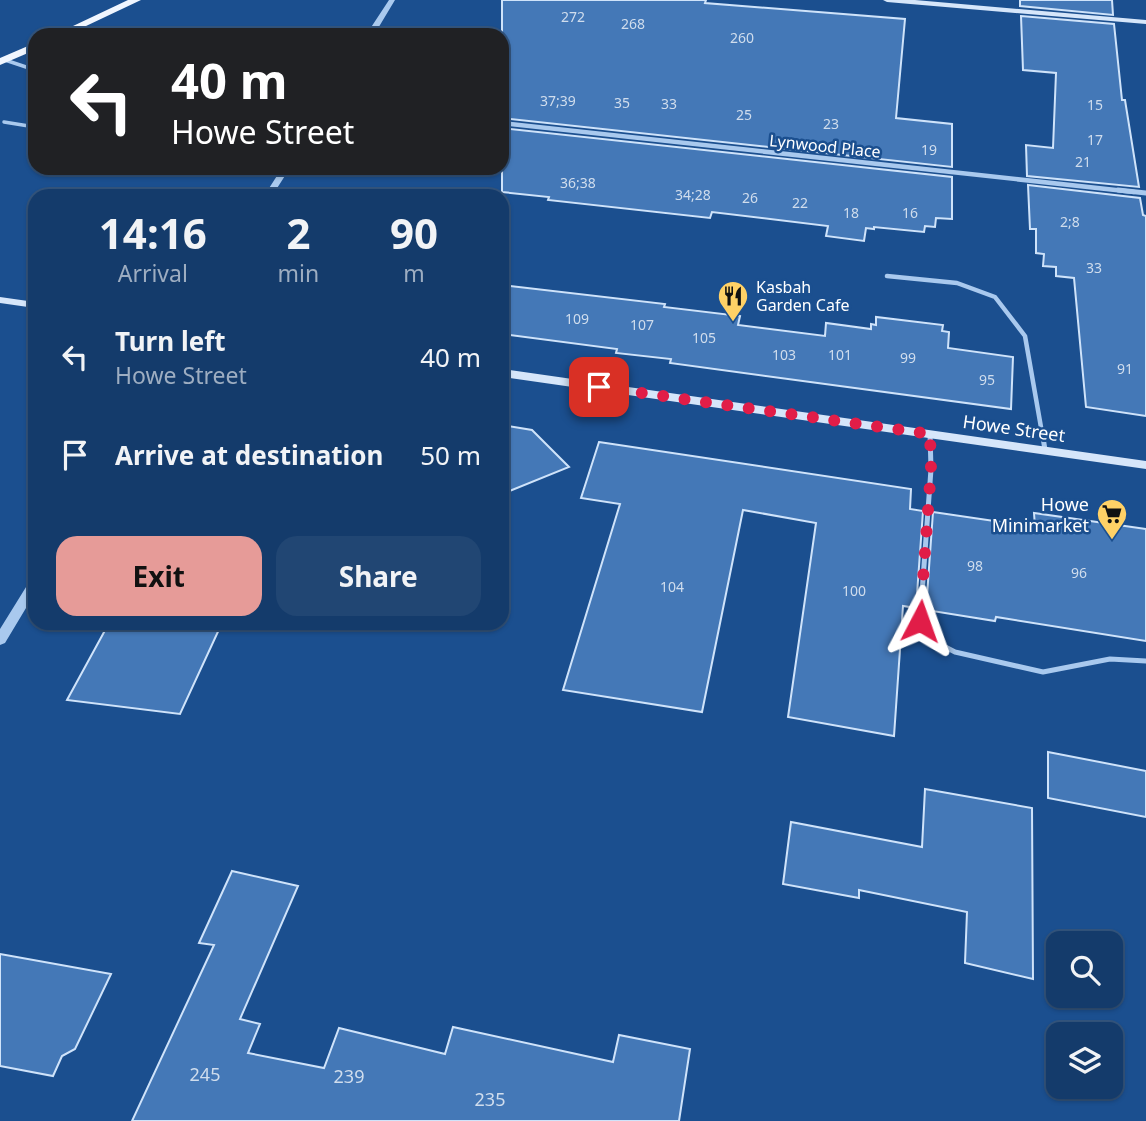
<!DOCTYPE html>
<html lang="en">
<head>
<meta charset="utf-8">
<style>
	:root { --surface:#143b6b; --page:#214673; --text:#f1f3f6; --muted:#9dadc1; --line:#33557e; --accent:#e69b98 }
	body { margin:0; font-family:"Noto Sans",sans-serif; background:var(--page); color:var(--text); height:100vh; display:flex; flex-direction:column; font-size:26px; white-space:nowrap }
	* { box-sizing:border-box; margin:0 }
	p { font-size:23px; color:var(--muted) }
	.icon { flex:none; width:38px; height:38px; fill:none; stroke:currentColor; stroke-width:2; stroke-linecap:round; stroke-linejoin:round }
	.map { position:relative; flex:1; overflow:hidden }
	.details { position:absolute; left:28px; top:189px; width:481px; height:441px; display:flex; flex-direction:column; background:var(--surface); border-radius:21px; box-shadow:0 2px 5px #0004,0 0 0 2px var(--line) }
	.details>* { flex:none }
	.guide { position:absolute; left:28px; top:28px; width:481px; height:147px; border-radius:21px; box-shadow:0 2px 5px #0004,0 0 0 2px var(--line); background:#202124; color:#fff; overflow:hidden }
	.buttons { position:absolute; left:1046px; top:931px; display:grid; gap:14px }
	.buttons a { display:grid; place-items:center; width:77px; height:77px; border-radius:14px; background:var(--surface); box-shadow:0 2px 5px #0004,0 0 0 2px var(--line); font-size:35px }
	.pin { position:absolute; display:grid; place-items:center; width:60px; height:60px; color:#fff; margin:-30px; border-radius:14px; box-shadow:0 4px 10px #0006 }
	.me { position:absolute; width:77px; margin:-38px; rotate:4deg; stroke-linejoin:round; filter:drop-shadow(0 0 5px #0008) }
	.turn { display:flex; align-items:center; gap:24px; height:147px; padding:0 28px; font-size:32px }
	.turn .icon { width:91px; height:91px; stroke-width:2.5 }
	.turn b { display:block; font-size:49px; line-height:60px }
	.eta { display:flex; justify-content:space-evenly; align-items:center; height:119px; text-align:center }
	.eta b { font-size:42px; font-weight:700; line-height:49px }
	.action { display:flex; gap:14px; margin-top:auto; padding:14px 28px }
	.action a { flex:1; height:80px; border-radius:21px; background:var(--accent); color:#111; font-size:28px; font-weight:700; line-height:80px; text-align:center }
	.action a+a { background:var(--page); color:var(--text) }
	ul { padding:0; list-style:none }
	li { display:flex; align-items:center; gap:21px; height:98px; padding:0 28px }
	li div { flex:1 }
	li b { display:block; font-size:26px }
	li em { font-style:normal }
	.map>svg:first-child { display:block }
	.building { fill:#4478b7; stroke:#cfe3fa; stroke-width:2 }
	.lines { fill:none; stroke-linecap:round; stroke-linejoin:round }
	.service-far2 { stroke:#a9c9ee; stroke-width:3.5 }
	.service-far1 { stroke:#a9c9ee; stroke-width:4.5 }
	.service { stroke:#a9c9ee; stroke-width:5 }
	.minor-far1 { stroke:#a9c9ee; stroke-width:4.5 }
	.minor { stroke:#a9c9ee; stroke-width:5 }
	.tertiary { fill:#a9c9ee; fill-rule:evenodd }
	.secondary { fill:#d6e6fa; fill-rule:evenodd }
	.primary { fill:#f0f6ff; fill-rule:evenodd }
	.route { stroke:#e11d48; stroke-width:12; stroke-dasharray:0 21.6 }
	.labels { text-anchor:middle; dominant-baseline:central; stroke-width:5; stroke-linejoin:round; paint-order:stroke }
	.number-label { font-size:14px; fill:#d0dded }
	.far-street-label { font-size:16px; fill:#fff; stroke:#1b4f8f }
	.far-poi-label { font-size:16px; fill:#fff; stroke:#1b4f8f; text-anchor:start }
	.street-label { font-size:18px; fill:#fff; stroke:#1b4f8f }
	.poi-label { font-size:18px; fill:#fff; stroke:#1b4f8f; text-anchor:end }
	.near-number-label { font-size:18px; fill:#d0dded }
</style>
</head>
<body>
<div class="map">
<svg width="1146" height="1121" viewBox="0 0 1146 1121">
	<rect width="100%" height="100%" fill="#1b4f8f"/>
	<path class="building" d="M 502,0 L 706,0 L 705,3 L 905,19 L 896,118 L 952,124 L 952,167 L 502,118 Z
		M 1020,0 L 1112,0 L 1113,15 L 1020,6 Z
		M 1021,16 L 1114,24 L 1122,100 L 1125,100 L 1139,187 L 1027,176 L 1026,145 L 1053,148 L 1056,73 L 1023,70 Z
		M 502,128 L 952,177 L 952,219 L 936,218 L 935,227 L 925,226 L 924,232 L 874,227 L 874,229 L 866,228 L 864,241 L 826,236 L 828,226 L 712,212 L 710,218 L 548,200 L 549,197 L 502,192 Z
		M 1028,185 L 1140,198 L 1143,215 L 1146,216 L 1146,416 L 1086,407 L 1074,278 L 1056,276 L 1056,267 L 1043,266 L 1044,254 L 1036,253 L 1036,229 L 1030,229 Z
		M 502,285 L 665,304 L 664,307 L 740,316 L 738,325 L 825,336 L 826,323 L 871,329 L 871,324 L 876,325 L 876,317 L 943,325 L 942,331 L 949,332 L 948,348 L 1013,357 L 1011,409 L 670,363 L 671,359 L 616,353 L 617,349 L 502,334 Z
		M 502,425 L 532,430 L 569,467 L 502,494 Z
		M 599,442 L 911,489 L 910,509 L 923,511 L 916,608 L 903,606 L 894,736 L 788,717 L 816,523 L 743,510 L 702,712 L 563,690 L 620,504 L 581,498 Z
		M 933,512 L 1035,527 L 1034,513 L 1146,529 L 1146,641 L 996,617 L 995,621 L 926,610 Z
		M 109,623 L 222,623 L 180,714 L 67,700 Z
		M 1048,752 L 1146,771 L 1146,817 L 1048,798 Z
		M 925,789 L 1032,808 L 1033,979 L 965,963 L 967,912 L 859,890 L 859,898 L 783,884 L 791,822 L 922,847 Z
		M 232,871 L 298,886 L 240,1019 L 260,1024 L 248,1053 L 324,1068 L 339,1028 L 445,1054 L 453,1027 L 613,1062 L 619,1035 L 690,1049 L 679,1121 L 132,1121 L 214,945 L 199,943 Z
		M 0,954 L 111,974 L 75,1049 L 62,1056 L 53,1076 L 0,1066 Z"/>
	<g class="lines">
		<path class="service-far2" d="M 5,60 L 35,70
			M 4,122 L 35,127"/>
		<path class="service-far1" d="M 887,276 L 957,283 L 995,297 L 1025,336 L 1042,433"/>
		<path class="service" d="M 1042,431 L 1045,450
			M 930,434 L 931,469 L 920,621 L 930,639 L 955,652 L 1043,672 L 1110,659 L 1146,661"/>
		<path class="minor-far1" d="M 502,123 L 1134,192"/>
		<path class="minor" d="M 1118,190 L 1146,193"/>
		<path class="tertiary" d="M 389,0 L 395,0 L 374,35 L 366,35 Z
			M 282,168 L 290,168 L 272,196 L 264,196 Z
			M 35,578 L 35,593 L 5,643 L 0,645 L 0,629 L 31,579 Z"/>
		<path class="secondary" d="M 883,0 L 915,0 L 1146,20 L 1146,24 L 887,2 Z
			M 0,297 L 35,302 L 35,308 L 0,303 Z
			M 502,369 L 1146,461 L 1146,469 L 502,377 Z"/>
		<path class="primary" d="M 128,0 L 141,0 L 67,35 L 54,35 Z
			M 35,43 L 35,50 L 0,65 L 0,58 Z"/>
	</g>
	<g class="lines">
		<path class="route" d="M 599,387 L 930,434 L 931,469 L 920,621"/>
	</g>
	<defs>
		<g id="restaurant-pin" transform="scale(1.575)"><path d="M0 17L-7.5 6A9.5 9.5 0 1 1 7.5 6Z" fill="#ffd166" stroke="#1b4f8f"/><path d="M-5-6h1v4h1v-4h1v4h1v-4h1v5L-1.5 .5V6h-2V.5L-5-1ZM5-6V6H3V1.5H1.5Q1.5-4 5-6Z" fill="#111"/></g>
		<g id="supermarket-pin" transform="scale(1.575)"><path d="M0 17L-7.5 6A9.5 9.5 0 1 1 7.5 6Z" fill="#ffd166" stroke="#1b4f8f"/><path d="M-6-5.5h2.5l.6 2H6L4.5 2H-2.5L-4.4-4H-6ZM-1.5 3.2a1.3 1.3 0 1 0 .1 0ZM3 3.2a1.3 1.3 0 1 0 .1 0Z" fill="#111"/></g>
	</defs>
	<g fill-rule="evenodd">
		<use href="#restaurant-pin" x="733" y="296"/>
		<use href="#supermarket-pin" x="1112" y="514"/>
	</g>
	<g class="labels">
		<g class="number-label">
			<text x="573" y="16">272</text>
			<text x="633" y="23">268</text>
			<text x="742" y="37">260</text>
			<text x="558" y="100">37;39</text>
			<text x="622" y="102">35</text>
			<text x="669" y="103">33</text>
			<text x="1095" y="104">15</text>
			<text x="744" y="114">25</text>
			<text x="831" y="123">23</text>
			<text x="1095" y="139">17</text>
			<text x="929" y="149">19</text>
			<text x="1083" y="161">21</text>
			<text x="578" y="182">36;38</text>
			<text x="693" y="194">34;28</text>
			<text x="750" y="197">26</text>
			<text x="800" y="202">22</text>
			<text x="851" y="212">18</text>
			<text x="910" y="212">16</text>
			<text x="1070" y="221">2;8</text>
			<text x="1094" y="267">33</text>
			<text x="577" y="318">109</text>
			<text x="642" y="324">107</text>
			<text x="704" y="337">105</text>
			<text x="784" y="354">103</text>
			<text x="840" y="354">101</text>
			<text x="908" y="357">99</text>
			<text x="1125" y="368">91</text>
			<text x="987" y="379">95</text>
			<text x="975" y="565">98</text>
			<text x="1079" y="572">96</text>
			<text x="672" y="586">104</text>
			<text x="854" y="590">100</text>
		</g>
		<g class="far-street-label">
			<text transform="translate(825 146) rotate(6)">Lynwood Place</text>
		</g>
		<g class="far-poi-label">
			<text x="756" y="287">Kasbah<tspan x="756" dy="18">Garden Cafe</tspan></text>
		</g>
		<g class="street-label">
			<text transform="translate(1014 428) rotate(8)">Howe Street</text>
		</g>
		<g class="poi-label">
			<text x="1089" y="504">Howe<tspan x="1089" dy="21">Minimarket</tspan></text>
		</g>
		<g class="near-number-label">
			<text x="205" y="1074">245</text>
			<text x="349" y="1076">239</text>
			<text x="490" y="1099">235</text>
		</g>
	</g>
</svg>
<div class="buttons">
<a><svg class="icon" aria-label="search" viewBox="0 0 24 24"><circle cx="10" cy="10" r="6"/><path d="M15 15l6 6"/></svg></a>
<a><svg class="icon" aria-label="layers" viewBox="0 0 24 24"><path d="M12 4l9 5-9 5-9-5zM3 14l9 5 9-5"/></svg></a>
</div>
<div class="pin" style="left:599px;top:387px;background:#d93025"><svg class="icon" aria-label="arrive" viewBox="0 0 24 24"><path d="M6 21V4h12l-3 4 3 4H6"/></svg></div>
<svg class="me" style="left:920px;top:621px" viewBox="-20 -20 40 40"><path d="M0-17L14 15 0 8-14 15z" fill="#e11d48" stroke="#fff" stroke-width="4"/></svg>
<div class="guide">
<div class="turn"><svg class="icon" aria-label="left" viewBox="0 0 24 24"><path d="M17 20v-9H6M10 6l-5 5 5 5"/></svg><div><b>40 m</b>Howe Street</div></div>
</div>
<section class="details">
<div class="eta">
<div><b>14:16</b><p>Arrival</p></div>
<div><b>2</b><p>min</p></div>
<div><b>90</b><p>m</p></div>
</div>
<ul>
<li><svg class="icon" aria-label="left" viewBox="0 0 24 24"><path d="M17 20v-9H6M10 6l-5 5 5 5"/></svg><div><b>Turn left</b><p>Howe Street</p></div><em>40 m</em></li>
<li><svg class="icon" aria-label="arrive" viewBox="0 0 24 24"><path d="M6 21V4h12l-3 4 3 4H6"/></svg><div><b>Arrive at destination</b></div><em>50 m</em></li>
</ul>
<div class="action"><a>Exit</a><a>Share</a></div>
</section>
</div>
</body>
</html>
